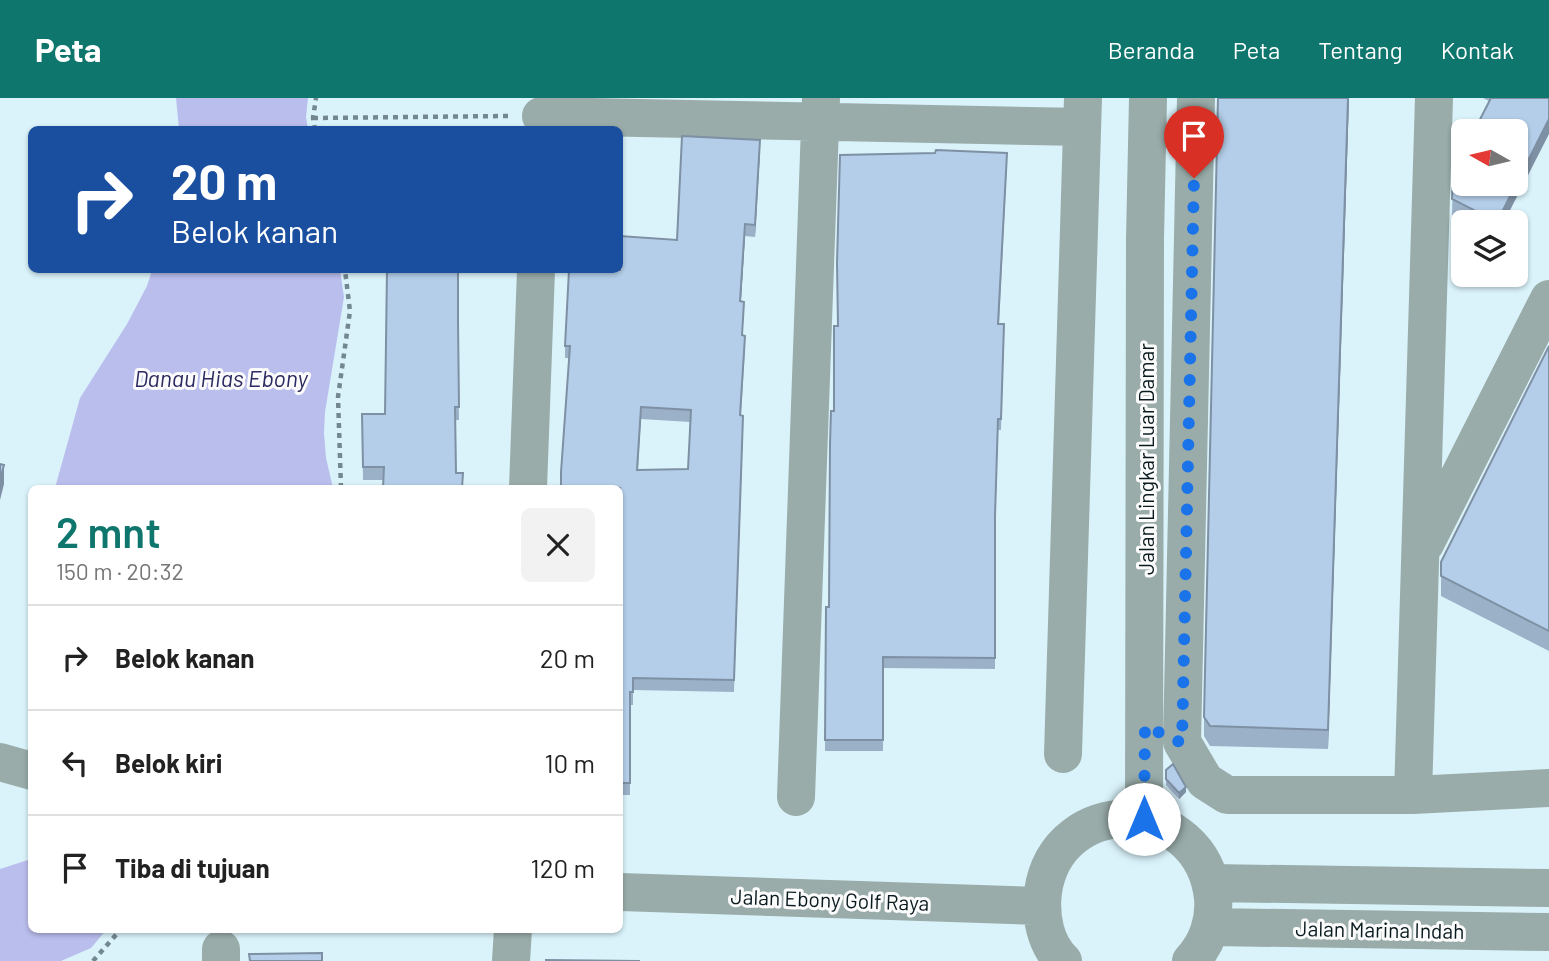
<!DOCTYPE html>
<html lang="id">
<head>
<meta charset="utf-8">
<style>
	:root { --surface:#fff; --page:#f2f2f2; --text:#222; --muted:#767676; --line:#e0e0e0; --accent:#0f766e }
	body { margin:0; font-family:Barlow,sans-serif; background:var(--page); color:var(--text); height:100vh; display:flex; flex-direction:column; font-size:26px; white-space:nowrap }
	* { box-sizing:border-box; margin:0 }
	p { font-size:23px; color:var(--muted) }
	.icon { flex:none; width:38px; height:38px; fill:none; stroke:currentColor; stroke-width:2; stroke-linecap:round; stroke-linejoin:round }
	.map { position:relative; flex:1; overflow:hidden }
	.side { position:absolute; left:28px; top:387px; width:595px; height:448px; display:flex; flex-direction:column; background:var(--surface); border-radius:10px; box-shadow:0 2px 5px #0004 }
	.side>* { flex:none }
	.top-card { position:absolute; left:28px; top:28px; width:595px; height:147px; border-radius:10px; box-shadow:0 2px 5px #0004; background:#1a4fa0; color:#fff; overflow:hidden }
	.needle { width:46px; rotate:278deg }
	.controls { position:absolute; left:1451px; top:21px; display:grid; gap:14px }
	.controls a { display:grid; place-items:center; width:77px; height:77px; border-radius:10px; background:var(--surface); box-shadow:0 2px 5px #0004; font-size:35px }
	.pin { position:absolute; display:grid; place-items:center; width:60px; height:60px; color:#fff; margin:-72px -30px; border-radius:50% 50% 50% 0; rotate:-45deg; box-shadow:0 0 7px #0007 }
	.pin .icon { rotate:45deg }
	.me { position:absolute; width:77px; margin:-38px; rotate:0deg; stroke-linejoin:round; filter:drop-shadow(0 0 5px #0008) }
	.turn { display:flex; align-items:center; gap:24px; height:147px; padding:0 28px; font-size:32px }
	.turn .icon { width:91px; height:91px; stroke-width:2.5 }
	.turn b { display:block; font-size:49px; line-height:60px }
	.round { display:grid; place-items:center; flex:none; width:74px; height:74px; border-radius:10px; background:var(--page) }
	.overview { display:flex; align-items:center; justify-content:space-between; height:119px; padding:0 28px }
	h1 { font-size:42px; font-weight:600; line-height:52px; color:var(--accent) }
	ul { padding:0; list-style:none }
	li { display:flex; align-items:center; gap:21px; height:105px; padding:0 28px; border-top:2px solid var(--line) }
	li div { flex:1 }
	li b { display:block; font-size:26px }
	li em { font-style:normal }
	header { display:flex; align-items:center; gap:42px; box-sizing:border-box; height:98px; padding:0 35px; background:var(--accent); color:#fff }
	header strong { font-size:33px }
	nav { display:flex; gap:38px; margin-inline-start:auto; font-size:24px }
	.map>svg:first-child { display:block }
	.water { fill:#babeed }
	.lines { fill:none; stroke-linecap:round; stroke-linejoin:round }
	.path { stroke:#73888e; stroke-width:4.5; stroke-dasharray:5 5; stroke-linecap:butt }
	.minor { stroke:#99aca9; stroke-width:38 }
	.wall { fill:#9bb1c8; fill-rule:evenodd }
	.shaded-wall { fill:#7e90a3 }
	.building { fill:#b4cee9; stroke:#7e90a3; stroke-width:2; fill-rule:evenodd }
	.route { stroke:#1a73e8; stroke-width:12; stroke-dasharray:0 21.6 }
	.labels { text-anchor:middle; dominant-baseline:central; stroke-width:6; stroke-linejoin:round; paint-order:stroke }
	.street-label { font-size:21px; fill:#091a1e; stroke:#fbfbfb }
	.water-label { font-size:23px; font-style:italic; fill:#2b2a61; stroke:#fbfbfb }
</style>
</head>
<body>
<header>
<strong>Peta</strong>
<nav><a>Beranda</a><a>Peta</a><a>Tentang</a><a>Kontak</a></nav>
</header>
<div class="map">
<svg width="1549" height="863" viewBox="0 0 1549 863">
	<rect width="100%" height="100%" fill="#daf3fb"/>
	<path class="water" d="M 176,0 L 308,0 L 306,19 L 308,31 L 179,31 Z
		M 152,172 L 340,172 L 344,199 L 325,314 L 324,335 L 326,360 L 333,390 L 55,390 L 80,300 L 127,226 L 147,188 Z
		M 31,761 L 32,831 L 107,831 L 91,850 L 61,863 L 0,863 L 0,771 Z"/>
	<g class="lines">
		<path class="path" d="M 313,20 L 508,18
			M 315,32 L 313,20 L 316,0
			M 341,390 L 338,299 L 350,213 L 345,172
			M 93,863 L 121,831"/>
		<path class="minor" d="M 1196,0 L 1182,644 L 1205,683 L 1227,697 L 1413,697 L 1549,690
			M 541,18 L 1082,29
			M 528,390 L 536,172
			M 1425,446 L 1549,201
			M 1063,656 L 1083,0
			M 0,664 L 32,673
			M 1413,697 L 1434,0
			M 796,699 L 821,0
			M 1144,721 L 1145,141 L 1148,0
			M 1211,785 L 1549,790
			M 620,794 L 1041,808
			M 1211,829 L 1549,834
			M 221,863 L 221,851
			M 511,863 L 513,831
			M 1063,863 C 1045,846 1040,818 1043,794 C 1057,694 1202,697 1213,800 C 1215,823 1207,846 1191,863"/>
	</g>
	<path class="wall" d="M 1349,0 L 1328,651 L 1210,648 L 1204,638 L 1204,619 Z
		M 1483,0 L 1549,0 L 1504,124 L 1467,124 L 1452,117 L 1453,74 L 1489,3 Z
		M 760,54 L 755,139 L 745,138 L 741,203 L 744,216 L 742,238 L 745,250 L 741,317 L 743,330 L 734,594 L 633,592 L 633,607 L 630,607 L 630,697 L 620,697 L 620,390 L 569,260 L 565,260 L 565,248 L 677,142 ZM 641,321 L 690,324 L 688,371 L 638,372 Z
		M 1007,66 L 999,226 L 1004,237 L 1001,332 L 998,332 L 995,428 L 995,571 L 883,570 L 883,653 L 825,653 L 826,509 L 829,509 L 834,313 L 838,228 Z
		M 458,230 L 459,322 L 455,322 L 384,382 L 363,382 L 362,316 L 385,316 Z
		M 1549,248 L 1549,553 L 1441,498 L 1441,464 Z
		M 1166,672 L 1186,694 L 1179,701 L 1166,687 Z"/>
	<path class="shaded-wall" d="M 1348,0 L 1349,0 L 1328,651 L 1328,632 Z
		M 1549,21 L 1549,36 L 1504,124 L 1497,124 Z
		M 760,42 L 760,54 L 755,139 L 755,127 Z
		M 745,126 L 745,138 L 740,216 L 740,203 Z
		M 4,367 L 4,386 L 0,402 L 0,382 Z
		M 1186,689 L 1186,694 L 1179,701 L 1179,695 Z"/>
	<path class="building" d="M 1218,0 L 1348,0 L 1328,632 L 1210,628 L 1204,619 Z
		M 1491,0 L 1549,0 L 1549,21 L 1497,124 L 1452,101 L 1453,74 L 1463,55 L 1463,86 L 1516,86 L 1516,33 L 1474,33 Z
		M 682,38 L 760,42 L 755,127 L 745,126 L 740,203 L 744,204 L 742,237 L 745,238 L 740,317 L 743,318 L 734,582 L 633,580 L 633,594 L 630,594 L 630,685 L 620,685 L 620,390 L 561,390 L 561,374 L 570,248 L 565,248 L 569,172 L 620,172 L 620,138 L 677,142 ZM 641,309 L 691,312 L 688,371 L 637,372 Z
		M 936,52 L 1007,55 L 998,226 L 1004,226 L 1001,321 L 998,321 L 995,418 L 995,560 L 883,559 L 883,642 L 825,642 L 826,509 L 829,509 L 830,346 L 831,313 L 834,313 L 834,228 L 838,228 L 837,165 L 840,57 L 935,55 Z
		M 387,172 L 458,172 L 458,223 L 459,309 L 455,309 L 456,375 L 463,375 L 462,390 L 383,390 L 384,369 L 363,369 L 362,316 L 385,316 Z
		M 1549,248 L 1549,533 L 1441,478 L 1441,464 Z
		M 0,366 L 4,367 L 0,382 Z
		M 1173,666 L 1186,689 L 1179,695 L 1166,681 L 1166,672 Z
		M 322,855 L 322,863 L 250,863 L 249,856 Z
		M 546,862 L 640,863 L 546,863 Z"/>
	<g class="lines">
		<path class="route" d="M 1144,721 L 1145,628 L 1182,645 L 1194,80"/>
	</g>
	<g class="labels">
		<g class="street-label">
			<text transform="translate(1145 361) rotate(-90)">Jalan Lingkar Luar Damar</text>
			<text transform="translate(830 801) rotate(2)">Jalan Ebony Golf Raya</text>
			<text transform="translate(1380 831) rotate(1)">Jalan Marina Indah</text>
		</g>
		<g class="water-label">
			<text x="221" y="280">Danau Hias Ebony</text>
		</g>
	</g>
</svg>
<div class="controls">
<a><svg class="needle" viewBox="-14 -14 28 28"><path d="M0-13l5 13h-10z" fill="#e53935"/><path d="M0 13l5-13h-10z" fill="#767676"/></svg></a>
<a><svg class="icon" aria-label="layers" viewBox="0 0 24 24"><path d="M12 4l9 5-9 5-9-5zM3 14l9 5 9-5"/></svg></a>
</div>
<div class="pin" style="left:1194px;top:80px;background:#d93025"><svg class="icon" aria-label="arrive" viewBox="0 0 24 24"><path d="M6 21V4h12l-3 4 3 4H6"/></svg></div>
<svg class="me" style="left:1144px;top:721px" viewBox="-20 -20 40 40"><circle r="19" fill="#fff"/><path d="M0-13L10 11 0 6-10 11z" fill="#1a73e8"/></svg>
<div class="top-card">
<div class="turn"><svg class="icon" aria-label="right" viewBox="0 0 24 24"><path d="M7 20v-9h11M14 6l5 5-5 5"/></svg><div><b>20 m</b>Belok kanan</div></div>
</div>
<section class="side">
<div class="overview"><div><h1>2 mnt</h1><p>150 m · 20:32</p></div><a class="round"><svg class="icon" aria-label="close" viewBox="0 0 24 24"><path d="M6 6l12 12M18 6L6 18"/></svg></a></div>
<ul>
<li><svg class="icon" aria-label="right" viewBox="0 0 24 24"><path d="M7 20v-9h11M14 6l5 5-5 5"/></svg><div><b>Belok kanan</b></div><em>20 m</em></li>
<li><svg class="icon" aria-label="left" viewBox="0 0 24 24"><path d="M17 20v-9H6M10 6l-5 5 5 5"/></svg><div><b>Belok kiri</b></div><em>10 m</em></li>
<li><svg class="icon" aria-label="arrive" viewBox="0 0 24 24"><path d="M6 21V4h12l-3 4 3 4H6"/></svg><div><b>Tiba di tujuan</b></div><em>120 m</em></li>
</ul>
</section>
</div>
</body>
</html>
